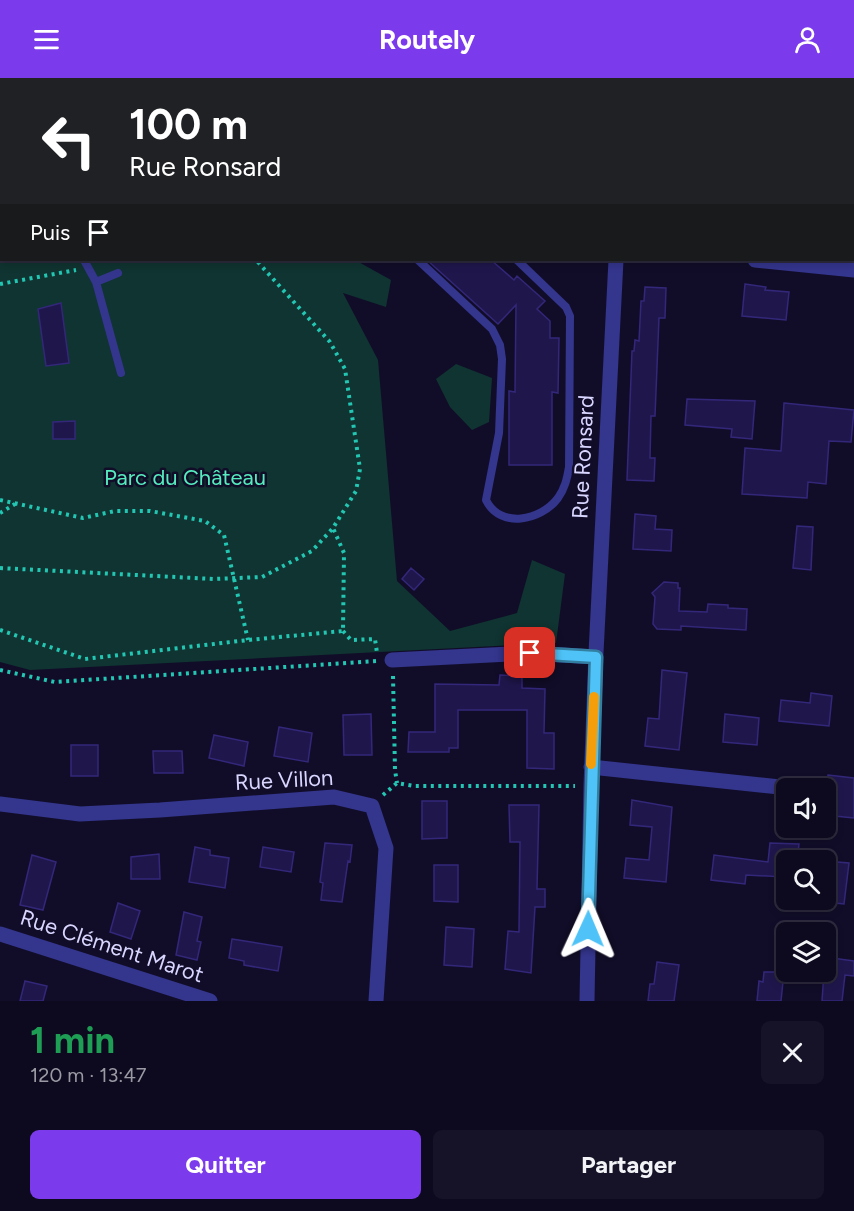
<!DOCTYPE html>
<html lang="fr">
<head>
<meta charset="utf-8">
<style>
	:root { --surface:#0d0a1f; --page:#161328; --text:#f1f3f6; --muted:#9a9aa4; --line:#2d2b3d; --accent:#7c3aed }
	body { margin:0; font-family:Figtree,sans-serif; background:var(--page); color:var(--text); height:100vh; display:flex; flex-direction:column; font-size:22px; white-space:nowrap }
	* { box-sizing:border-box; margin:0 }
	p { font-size:20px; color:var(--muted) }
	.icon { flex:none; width:33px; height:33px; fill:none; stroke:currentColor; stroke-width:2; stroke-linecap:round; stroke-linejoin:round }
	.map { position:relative; height:923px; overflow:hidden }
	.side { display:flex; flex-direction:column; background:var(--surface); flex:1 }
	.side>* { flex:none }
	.top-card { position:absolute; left:0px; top:0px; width:855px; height:183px; box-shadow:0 3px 9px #0003,0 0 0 2px var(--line); background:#202124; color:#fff; overflow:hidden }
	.controls { position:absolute; left:776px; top:700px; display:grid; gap:12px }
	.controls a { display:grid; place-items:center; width:60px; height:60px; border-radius:9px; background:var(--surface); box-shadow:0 3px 9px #0003,0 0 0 2px var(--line); font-size:30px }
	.pin { position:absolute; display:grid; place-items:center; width:51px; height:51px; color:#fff; margin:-26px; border-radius:12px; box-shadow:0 3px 9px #0006 }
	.me { position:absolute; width:66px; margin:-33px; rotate:1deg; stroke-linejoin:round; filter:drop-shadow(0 0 4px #0008) }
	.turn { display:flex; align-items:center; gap:21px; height:126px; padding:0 30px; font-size:27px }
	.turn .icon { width:78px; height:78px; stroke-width:2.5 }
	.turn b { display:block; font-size:42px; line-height:51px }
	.then { display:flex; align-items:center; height:57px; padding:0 30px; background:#0003; gap:12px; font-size:22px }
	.round { display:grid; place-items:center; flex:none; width:63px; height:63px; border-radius:9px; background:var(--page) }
	.overview { display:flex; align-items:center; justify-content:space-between; height:102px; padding:0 30px }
	h1 { font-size:36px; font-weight:700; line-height:45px; color:#1e9e55 }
	.primary-button { display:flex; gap:12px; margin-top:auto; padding:12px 30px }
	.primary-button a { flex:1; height:69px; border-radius:9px; background:var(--accent); color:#fff; font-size:24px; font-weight:700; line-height:69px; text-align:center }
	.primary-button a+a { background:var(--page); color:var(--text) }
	header { display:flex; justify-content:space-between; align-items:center; height:78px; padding:0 30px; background:var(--accent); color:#fff; font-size:27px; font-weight:700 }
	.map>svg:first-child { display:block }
	.green { fill:#103431 }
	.building { fill:#1f174c; stroke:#33277a; stroke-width:1.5 }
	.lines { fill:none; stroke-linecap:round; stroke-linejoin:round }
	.path { stroke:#23c6b3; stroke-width:4; stroke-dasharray:3 4.5; stroke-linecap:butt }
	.service { stroke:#34358d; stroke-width:8 }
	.minor { stroke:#34358d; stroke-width:15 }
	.route-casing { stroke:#337fa1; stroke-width:15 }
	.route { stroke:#4fc3f7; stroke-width:10 }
	.slow { stroke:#f59e0b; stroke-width:10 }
	.labels { text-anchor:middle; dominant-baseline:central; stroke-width:5; stroke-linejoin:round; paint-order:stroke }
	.street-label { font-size:22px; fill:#d8d6ff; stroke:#110d29 }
	.park-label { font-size:22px; fill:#55ecbe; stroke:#110d29 }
</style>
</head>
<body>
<header><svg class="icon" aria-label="menu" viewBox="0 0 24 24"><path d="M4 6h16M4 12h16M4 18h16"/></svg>Routely<svg class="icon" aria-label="person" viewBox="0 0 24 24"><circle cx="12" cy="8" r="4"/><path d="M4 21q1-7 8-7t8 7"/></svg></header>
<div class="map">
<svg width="854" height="923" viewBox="0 0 854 923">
	<rect width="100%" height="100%" fill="#110d29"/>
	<path class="green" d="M 26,0 L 288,0 L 26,2 Z
		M 0,43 L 1,43 L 2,182 L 355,182 L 391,202 L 386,229 L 343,215 L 378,282 L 397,503 L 450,553 L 517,535 L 532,482 L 565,496 L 556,565 L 30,592 L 0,584 Z
		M 456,286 L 492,300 L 489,344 L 472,352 L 450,329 L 436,301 Z"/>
	<path class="building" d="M 427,182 L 491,182 L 514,202 L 517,198 L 545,223 L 537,231 L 550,243 L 550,260 L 559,260 L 558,315 L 552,314 L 552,387 L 509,387 L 509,313 L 515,314 L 516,227 L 498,246 Z
		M 745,206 L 766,209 L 765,212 L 789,214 L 786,242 L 742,238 Z
		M 645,209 L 666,210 L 665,240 L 659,240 L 655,338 L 651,338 L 650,380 L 655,380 L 654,403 L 627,402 L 632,273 L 634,273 L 635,262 L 639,263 L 641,223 L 644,223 Z
		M 61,225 L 69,285 L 46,288 L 38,231 Z
		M 687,321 L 755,323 L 752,361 L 731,359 L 732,351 L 685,347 Z
		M 784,325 L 854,332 L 851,364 L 829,363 L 826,406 L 808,404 L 807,420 L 742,416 L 745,370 L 781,373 Z
		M 75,343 L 75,361 L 53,361 L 53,344 Z
		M 635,436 L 656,438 L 655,451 L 672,452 L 671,473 L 633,471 Z
		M 797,448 L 813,449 L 811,492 L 793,490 Z
		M 411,490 L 424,501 L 414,512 L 402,501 Z
		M 664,504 L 678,505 L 678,510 L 680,510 L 679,533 L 707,534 L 708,526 L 728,527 L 728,530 L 747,531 L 746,552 L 681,548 L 681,552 L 657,551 L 653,546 L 655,519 L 652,515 Z
		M 662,592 L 687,595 L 679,672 L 645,668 L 648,640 L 659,641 Z
		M 500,597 L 522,598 L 522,610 L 545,611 L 544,655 L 554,655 L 554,691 L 527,690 L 527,632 L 458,632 L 458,670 L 449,670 L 449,674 L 408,674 L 409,654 L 435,654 L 435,606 L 499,607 Z
		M 811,615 L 832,618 L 829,648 L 779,643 L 781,622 L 810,625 Z
		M 371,636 L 372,677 L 344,677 L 343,637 Z
		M 725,636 L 759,640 L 757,667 L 723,664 Z
		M 279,649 L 312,655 L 308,684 L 274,678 Z
		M 214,657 L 248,664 L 244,688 L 209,680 Z
		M 71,667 L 98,667 L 98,698 L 71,698 Z
		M 153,673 L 182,673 L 183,695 L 154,695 Z
		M 828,697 L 854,700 L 854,740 L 825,737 Z
		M 632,722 L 672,729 L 666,804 L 624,800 L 626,780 L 649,782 L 652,749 L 630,747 Z
		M 422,723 L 447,723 L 447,760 L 422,761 Z
		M 509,727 L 539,727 L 537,811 L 545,811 L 545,829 L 535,829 L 531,895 L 505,891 L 508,853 L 519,854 L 520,764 L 510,764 Z
		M 325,765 L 352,767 L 350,784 L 348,783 L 342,824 L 321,822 L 323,805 L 320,804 Z
		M 770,765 L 799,766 L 797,783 L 786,783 L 786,799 L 746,797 L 745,806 L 711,802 L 714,777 L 768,784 Z
		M 195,769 L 210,772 L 210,777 L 229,780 L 225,810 L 189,804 Z
		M 263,769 L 294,774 L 291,794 L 260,789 Z
		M 159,776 L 160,801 L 131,801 L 131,779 Z
		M 32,777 L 56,784 L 43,832 L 20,827 Z
		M 825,783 L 849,785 L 844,826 L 825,824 Z
		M 434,787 L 458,787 L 458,824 L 434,823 Z
		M 118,825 L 140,833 L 131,861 L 110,854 Z
		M 184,834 L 202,839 L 197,863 L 201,864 L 197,882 L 176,877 Z
		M 446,849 L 474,851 L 472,889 L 444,887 Z
		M 232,861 L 282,869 L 278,893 L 244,887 L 244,883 L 229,880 Z
		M 825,879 L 854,883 L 854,898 L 845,897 L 842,923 L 822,923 Z
		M 657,884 L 679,887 L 674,923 L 648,923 L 650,906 L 654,906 Z
		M 764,894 L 784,894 L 781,923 L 757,923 L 759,903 L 763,904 Z
		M 25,903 L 47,908 L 43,923 L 20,923 Z"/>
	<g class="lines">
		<path class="path" d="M 140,0 L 144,2
			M 311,0 L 312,2
			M 335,0 L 336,2
			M 115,2 L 135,0
			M 0,119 L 2,118
			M 0,206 L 76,192
			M 0,422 L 83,440 L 115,433 L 150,433 L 205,443 L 224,457 L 248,562
			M 0,435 L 15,426
			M 0,490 L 214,501 L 262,499 L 312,473 L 333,450 L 356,413 L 360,391 L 345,291 L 330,264 L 256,182
			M 0,552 L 85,581 L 248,562 L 343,553 L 344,475 L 333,450
			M 343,553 L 351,562 L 375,561 L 377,575
			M 0,592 L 55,604 L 377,583
			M 393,598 L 395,692 L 397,705
			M 383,717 L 397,705 L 414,708 L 575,708"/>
		<path class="service" d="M 70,0 L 71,2
			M 13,2 L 22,0
			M 0,4 L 2,4
			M 84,182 L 96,204 L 118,195
			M 418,182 L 492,251 L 500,267 L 502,281 L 499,355 L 486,422 C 500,451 541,443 558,420 C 565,410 567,401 569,389 L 570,238 L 566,229 L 517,182
			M 96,204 L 121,295"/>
		<path class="minor" d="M 393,0 L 394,2
			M 735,0 L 748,2
			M 633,2 L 634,0
			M 755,182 L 854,192
			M 392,582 L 530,575 L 595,579
			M 591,689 L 789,710
			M 0,726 L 80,736 L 160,732 L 334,719 L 372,728 L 386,770 L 376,923
			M 0,856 L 210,923
			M 587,923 L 591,708 L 596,575 L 616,182"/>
	</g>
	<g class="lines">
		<g class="route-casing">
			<path id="route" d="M 530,575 L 596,579 L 588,851"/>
		</g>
		<use href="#route" class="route"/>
		<path class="slow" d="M 591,686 L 594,619"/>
	</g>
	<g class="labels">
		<g class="street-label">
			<text transform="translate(583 379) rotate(-87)">Rue Ronsard</text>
			<text transform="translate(284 702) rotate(-3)">Rue Villon</text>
			<text transform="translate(112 868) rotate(18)">Rue Clément Marot</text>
		</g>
		<g class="park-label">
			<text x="185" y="399">Parc du Château</text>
		</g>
	</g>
</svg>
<div class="controls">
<a><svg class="icon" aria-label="sound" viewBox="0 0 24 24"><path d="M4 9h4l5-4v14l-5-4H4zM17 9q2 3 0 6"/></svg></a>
<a><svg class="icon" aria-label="search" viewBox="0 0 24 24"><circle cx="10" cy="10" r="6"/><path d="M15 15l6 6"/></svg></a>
<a><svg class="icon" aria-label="layers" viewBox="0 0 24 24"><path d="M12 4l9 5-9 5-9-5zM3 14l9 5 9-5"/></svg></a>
</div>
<div class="pin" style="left:530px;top:575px;background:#d93025"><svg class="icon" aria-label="arrive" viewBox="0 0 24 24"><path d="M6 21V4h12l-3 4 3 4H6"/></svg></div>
<svg class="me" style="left:588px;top:851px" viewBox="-20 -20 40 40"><path d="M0-17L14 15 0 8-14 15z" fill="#4fc3f7" stroke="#fff" stroke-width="4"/></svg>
<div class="top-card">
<div class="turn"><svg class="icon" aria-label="left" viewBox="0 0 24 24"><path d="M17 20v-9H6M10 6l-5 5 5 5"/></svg><div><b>100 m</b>Rue Ronsard</div></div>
<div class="then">Puis<svg class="icon" aria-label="arrive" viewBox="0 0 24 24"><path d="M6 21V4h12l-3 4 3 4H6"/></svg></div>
</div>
</div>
<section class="side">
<div class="overview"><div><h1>1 min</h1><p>120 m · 13:47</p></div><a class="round"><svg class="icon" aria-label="close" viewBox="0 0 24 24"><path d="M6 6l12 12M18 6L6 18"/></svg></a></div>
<div class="primary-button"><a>Quitter</a><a>Partager</a></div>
</section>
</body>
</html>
